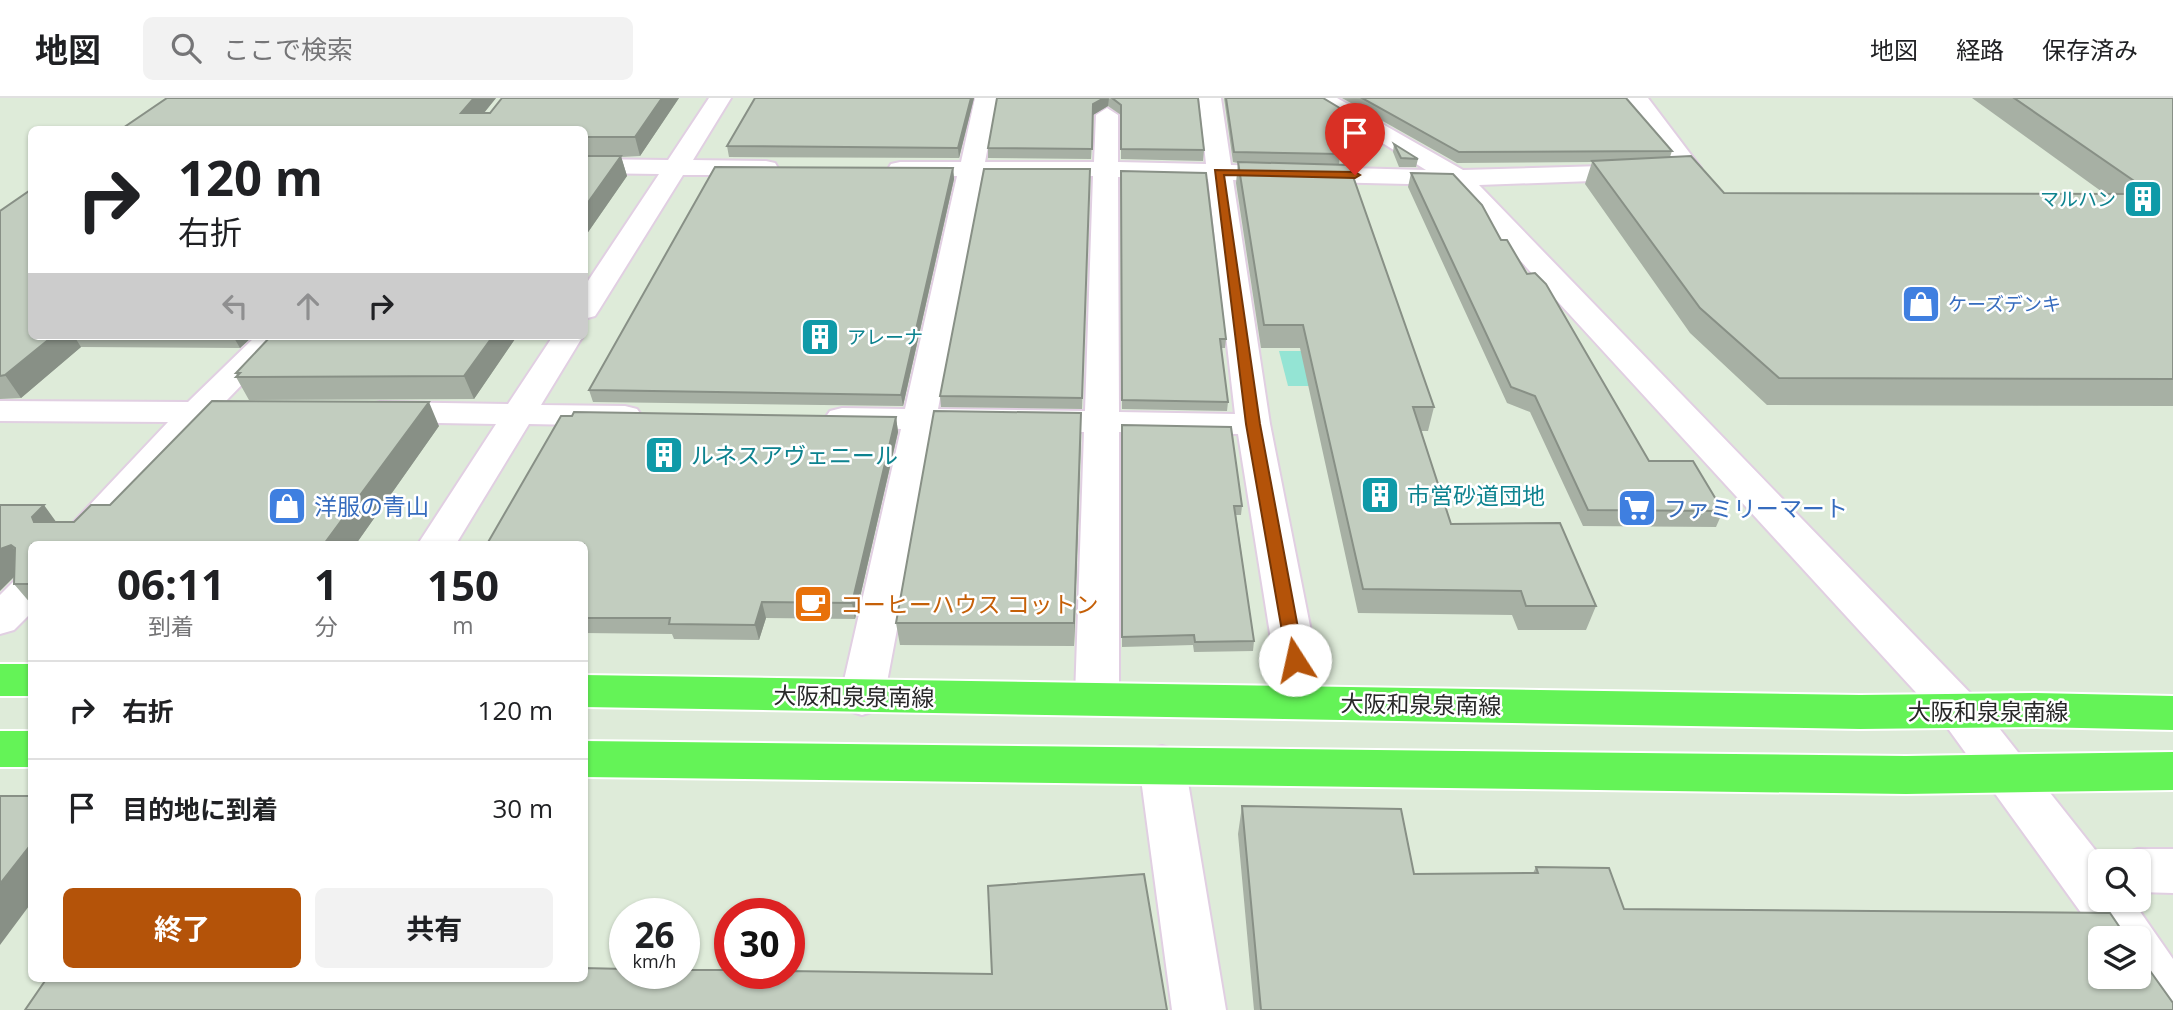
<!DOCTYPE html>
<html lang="ja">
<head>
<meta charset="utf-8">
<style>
	:root { --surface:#fff; --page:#f2f2f2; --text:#202124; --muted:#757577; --line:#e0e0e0; --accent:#b45309 }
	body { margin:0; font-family:"Open Sans","Noto Sans JP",sans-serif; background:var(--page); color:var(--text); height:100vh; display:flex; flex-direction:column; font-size:26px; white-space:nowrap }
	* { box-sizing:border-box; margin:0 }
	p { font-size:23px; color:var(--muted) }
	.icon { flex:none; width:38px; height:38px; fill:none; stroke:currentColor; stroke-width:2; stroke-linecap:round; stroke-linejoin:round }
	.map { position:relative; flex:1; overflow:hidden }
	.panel { position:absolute; left:28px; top:443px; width:560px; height:441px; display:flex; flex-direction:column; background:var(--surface); border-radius:10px; box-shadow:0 2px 5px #0004 }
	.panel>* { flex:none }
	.banner { position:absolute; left:28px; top:28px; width:560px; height:214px; border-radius:10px; box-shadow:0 2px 5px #0004; background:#fff; color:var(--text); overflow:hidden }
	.controls { position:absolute; left:2088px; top:751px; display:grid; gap:14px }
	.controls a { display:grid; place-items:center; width:63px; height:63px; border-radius:10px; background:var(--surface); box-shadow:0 2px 5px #0004; font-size:35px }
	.speed { position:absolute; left:609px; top:800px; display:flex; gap:14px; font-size:35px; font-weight:700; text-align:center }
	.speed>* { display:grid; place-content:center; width:91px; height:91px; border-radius:50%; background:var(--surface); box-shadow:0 2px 5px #0004; line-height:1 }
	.speed small { font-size:18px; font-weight:400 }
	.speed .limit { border:10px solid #d22; background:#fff; color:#111 }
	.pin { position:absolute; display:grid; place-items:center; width:60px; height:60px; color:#fff; margin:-72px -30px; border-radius:50% 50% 50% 0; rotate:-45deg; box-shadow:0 0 7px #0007 }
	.pin .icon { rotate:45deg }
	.me { position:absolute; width:77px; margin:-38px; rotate:350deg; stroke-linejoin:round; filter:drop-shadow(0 0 5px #0008) }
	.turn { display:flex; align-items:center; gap:24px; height:147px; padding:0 35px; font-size:32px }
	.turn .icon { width:91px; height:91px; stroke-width:2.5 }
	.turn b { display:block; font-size:49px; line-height:60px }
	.lanes { display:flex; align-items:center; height:66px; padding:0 35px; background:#0003; justify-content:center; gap:35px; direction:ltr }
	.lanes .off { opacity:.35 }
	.eta { display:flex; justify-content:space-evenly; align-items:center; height:119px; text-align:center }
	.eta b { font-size:42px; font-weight:700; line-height:49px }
	.primary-button { display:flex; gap:14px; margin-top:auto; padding:14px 35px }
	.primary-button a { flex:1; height:80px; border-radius:10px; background:var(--accent); color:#fff; font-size:28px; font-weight:700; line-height:80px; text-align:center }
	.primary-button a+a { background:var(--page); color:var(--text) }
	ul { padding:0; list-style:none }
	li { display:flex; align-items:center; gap:21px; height:98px; padding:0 35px; border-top:2px solid var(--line) }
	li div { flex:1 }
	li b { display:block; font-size:26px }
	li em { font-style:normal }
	header { display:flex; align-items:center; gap:42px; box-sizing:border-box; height:98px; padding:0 35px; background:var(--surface); border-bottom:2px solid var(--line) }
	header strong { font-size:33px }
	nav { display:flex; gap:38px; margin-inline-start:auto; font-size:24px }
	.search { width:490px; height:63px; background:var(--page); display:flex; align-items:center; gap:18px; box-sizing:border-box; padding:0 24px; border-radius:10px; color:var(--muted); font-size:26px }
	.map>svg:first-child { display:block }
	.green { fill:#94e4d4 }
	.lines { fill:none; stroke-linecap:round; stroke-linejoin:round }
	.minor-casing { stroke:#e1cfe2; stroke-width:4 }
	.major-casing { stroke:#fff; stroke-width:4 }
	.minor { fill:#fff; fill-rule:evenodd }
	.major { fill:#64f357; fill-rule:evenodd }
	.wall { fill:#a7b0a4 }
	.shaded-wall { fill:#889086 }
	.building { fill:#c2cdbf; stroke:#889086; stroke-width:2 }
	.route { fill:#b45309; stroke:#753606; stroke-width:2 }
	.labels { text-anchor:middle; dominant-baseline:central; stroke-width:5; stroke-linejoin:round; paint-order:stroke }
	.far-culture-label { font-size:19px; fill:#0d838f; stroke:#fff; text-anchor:end }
	.far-shop-label { font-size:19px; fill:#366cbe; stroke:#fff; text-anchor:start }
	.culture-label { font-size:23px; fill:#0d838f; stroke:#fff; text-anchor:start }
	.shop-label { font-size:23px; fill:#366cbe; stroke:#fff; text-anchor:start }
	.food-label { font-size:23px; fill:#c56008; stroke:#fff; text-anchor:start }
	.street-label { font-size:23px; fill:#282828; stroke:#fff }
</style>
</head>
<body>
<header>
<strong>地図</strong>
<div class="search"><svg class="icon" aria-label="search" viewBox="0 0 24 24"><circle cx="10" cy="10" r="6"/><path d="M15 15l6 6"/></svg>ここで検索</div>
<nav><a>地図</a><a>経路</a><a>保存済み</a></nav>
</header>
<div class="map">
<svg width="2173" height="912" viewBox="0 0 2173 912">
	<rect width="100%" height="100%" fill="#deebd9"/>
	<path class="green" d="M 1279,253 L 1372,253 L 1383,288 L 1288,288 Z"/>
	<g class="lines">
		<g class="minor-casing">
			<path id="minor" d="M 709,0 L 731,0 L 693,62 L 766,63 L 775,65 L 778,70 L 775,75 L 766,77 L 683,77 L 599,212 L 595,218 L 584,221 L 584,189 L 659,76 L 584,75 L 584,61 L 668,62 Z
				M 975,0 L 997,0 L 985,64 L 1094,64 L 1096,17 L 1107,10 L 1118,17 L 1118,64 L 1206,66 L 1199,0 L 1221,0 L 1231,67 L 1426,72 L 1310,0 L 1337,0 L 1463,72 L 1673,66 L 1626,0 L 1648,0 L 1701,70 L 1698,75 L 1674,80 L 1479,87 L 1976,601 L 2104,763 L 2100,763 L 2100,802 L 2132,802 L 2173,861 L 2173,912 L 2145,912 L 2124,878 L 2138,878 L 2138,840 L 2100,841 L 1944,625 L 1451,87 L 1233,82 L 1270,326 L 1325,604 L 1318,616 L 1303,621 L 1288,616 L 1281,604 L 1238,336 L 1119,334 L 1119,599 L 1112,611 L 1097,616 L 1082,611 L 1075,599 L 1084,334 L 935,331 L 884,600 L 877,612 L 862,617 L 847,612 L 840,600 L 901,331 L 830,327 L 825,320 L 830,313 L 842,310 L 905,311 L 957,78 L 900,78 L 891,76 L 888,71 L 891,66 L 900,64 L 961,64 ZM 982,78 L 1093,78 L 1085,313 L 938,311 ZM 1118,79 L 1208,81 L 1235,316 L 1119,314 Z
				M 256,238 L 289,238 L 225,304 L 266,307 L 271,314 L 266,321 L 205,324 L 93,446 L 53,446 L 168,324 L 0,323 L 0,303 L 188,304 Z
				M 553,238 L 583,238 L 541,307 L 625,308 L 637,311 L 642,318 L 637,325 L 625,328 L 529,326 L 456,446 L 418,446 L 496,326 L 380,324 L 368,321 L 363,314 L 368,307 L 380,304 L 508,306 Z
				M 32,475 L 32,514 L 14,532 L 0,536 L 0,497 L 18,479 Z
				M 1162,648 L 1178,653 L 1185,666 L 1226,912 L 1172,912 L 1139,666 L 1146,653 Z
				M 2138,751 L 2173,751 L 2173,795 L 2138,794 L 2138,763 L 2117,763 L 2120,757 Z"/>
		</g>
		<g class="major-casing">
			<path id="major" d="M 0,566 L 32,566 L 32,598 L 0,598 Z
				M 584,577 L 1860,597 L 2036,595 L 2173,598 L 2173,632 L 2036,629 L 1860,631 L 584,609 Z
				M 0,633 L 32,633 L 32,669 L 0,669 Z
				M 584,643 L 1906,658 L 2173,654 L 2173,692 L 1906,696 L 584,679 Z"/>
		</g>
		<use href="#minor" class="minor"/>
		<use href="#major" class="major"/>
	</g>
	<path class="wall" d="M 167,0 L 496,0 L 484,15 L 679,0 L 640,58 L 621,59 L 627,78 L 584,140 L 584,32 Z
		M 755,0 L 974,0 L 959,60 L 729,59 L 727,48 Z
		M 997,0 L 1198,0 L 1204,52 L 1203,63 L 1121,61 L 1121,17 L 1108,8 L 1093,17 L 1091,61 L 988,60 L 988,50 Z
		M 1224,0 L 1323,0 L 1366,38 L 1338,49 L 1340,56 L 1339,67 L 1434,309 L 1428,333 L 1421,333 L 1451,426 L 1596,508 L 1586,532 L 1518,532 L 1512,517 L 1358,515 L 1300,250 L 1261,250 L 1236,85 L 1238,65 L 1233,64 Z
		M 1342,0 L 1626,0 L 1672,53 L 1670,59 L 1724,95 L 2105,96 L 1972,0 L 2173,0 L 2173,308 L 1767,307 L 1690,235 L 1585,86 L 1592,64 L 1457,65 Z
		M 1394,46 L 1418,61 L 1416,69 L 1399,69 L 1393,54 Z
		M 953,70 L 954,81 L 903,308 L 593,304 L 589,292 Z
		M 1090,71 L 1082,311 L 941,309 L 940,298 Z
		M 1121,73 L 1226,241 L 1225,250 L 1221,250 L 1228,304 L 1227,313 L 1122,311 Z
		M 1411,75 L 1501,142 L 1527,176 L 1649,363 L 1723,413 L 1716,429 L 1583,428 L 1530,314 L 1507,305 L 1408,89 Z
		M 0,113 L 32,238 L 253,238 L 240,250 L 81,249 L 21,300 L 0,301 Z
		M 517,238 L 474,301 L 249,302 L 236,279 L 237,278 L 236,275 Z
		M 1081,315 L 1074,548 L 900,547 L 896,525 Z
		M 896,319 L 898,334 L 855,521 L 766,520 L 759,542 L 674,541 L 672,536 L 584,535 L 584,446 Z
		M 1122,327 L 1242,408 L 1241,417 L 1236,417 L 1254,543 L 1253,553 L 1194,554 L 1193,547 L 1122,549 Z
		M 439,328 L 356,446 L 32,446 L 32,507 L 14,486 L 14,479 L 0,407 L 56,424 L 74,424 L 110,407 Z
		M 1242,708 L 1414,776 L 1533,775 L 1536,769 L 1624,811 L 2173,912 L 1254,912 L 1238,736 Z"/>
	<path class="shaded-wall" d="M 474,0 L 496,0 L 470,32 L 461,15 Z
		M 662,0 L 679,0 L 640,58 L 635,39 Z
		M 971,0 L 974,0 L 959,60 L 958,50 Z
		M 1104,0 L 1109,0 L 1108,8 L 1093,17 L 1091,61 L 1093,6 Z
		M 1368,27 L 1366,38 L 1333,51 L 1335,40 Z
		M 621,58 L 627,78 L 584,140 L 584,110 Z
		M 953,70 L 954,81 L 903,308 L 901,297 Z
		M 53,238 L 74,238 L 81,249 L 21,300 L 5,277 Z
		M 233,238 L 253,238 L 240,250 Z
		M 493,238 L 517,238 L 474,301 L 464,278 Z
		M 429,304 L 439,328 L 356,446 L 324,446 Z
		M 1081,315 L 1081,337 L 1074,548 L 1074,525 Z
		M 896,319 L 898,334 L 855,521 L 852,505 Z
		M 44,407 L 62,432 L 34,424 L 32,419 Z
		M 11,447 L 31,472 L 16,477 L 0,493 L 0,451 Z
		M 762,504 L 766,520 L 759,542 L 755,527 Z
		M 32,745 L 32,804 L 0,847 L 0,786 Z"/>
	<path class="building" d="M 167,0 L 474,0 L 461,15 L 490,15 L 502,0 L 662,0 L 635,39 L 584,39 L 584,32 L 120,32 Z
		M 755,0 L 971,0 L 958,50 L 727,48 Z
		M 997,0 L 1104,0 L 1093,6 L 1092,51 L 988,50 Z
		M 1112,0 L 1198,0 L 1204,52 L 1121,51 L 1121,7 Z
		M 1226,0 L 1323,0 L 1368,27 L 1335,40 L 1340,56 L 1234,54 Z
		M 1362,0 L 1626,0 L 1672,53 L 1459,54 Z
		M 2014,0 L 2173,0 L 2173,281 L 1779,280 L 1700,210 L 1592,63 L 1691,58 L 1724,95 L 2153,96 Z
		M 1394,46 L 1418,61 L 1401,60 Z
		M 584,58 L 621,58 L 584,110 Z
		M 1238,64 L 1349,67 L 1434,309 L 1413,309 L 1451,426 L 1560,425 L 1596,508 L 1526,508 L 1521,493 L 1363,491 L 1303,227 L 1264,227 Z
		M 715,69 L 953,70 L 901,297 L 589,292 Z
		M 984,71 L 1090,71 L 1082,300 L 940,298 Z
		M 1121,73 L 1206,75 L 1226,241 L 1220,241 L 1228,304 L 1122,302 Z
		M 1411,75 L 1453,76 L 1482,107 L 1501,142 L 1507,142 L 1527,176 L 1535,175 L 1546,186 L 1649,363 L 1693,363 L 1723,413 L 1588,412 L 1535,298 L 1511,289 Z
		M 32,91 L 32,238 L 53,238 L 5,277 L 0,278 L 0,113 Z
		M 271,238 L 493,238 L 464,278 L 236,279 L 240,275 L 236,275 Z
		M 212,303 L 429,304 L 324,446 L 32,446 L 32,486 L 14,486 L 15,450 L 11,447 L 0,451 L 0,407 L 44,407 L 32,419 L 34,424 L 74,424 L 91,407 L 110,407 Z
		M 934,313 L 1081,315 L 1074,525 L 896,525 Z
		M 574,314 L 896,319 L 852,505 L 762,504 L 755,527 L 669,526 L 670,520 L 584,520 L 584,446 L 487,446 L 561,318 L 572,318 Z
		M 1122,327 L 1231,329 L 1242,408 L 1234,408 L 1254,543 L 1195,544 L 1194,537 L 1122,539 Z
		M 0,698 L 32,698 L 32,745 L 0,786 Z
		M 1242,708 L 1401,711 L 1414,776 L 1538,775 L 1536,769 L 1609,770 L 1624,811 L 2110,815 L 2127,840 L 2100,840 L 2100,878 L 2138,878 L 2138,856 L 2173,905 L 2173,912 L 1261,912 Z
		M 1144,776 L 1167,912 L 25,912 L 47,880 L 584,880 L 584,870 L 625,871 L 625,875 L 684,875 L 684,872 L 730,872 L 730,875 L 789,875 L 789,873 L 992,876 L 988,788 Z"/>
	<path class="route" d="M 1215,72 L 1355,74 L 1360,77 L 1355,80 L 1224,77 L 1260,326 L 1304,562 L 1295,568 L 1287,562 L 1246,326 Z"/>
	<defs>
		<g id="building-square" transform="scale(2.0125)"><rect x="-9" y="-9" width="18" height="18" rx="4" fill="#0f9aa8" stroke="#fff"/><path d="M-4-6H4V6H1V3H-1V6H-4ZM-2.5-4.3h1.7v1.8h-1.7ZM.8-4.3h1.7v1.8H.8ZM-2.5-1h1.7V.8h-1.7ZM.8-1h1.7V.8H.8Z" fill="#fff"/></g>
		<g id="shop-square" transform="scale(2.0125)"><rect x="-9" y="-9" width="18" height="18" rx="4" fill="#3f7fe0" stroke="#fff"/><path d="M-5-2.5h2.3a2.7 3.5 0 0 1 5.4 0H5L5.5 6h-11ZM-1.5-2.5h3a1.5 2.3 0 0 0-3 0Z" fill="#fff"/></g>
		<g id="supermarket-square" transform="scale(2.0125)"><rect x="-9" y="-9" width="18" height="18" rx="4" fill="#3f7fe0" stroke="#fff"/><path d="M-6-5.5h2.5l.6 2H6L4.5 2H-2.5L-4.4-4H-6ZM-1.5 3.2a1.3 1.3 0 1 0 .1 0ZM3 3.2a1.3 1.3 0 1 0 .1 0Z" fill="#fff"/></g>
		<g id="cafe-square" transform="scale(2.0125)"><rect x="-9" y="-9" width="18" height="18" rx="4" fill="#e8710a" stroke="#fff"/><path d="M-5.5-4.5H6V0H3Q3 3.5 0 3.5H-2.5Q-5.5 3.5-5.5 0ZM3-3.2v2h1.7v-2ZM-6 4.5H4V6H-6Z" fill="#fff"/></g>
	</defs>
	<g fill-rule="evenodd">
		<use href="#building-square" x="2143" y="101"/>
		<use href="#shop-square" x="1921" y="206"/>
		<use href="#building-square" x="820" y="239"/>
		<use href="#building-square" x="664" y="357"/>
		<use href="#building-square" x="1380" y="397"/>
		<use href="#shop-square" x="287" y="408"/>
		<use href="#supermarket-square" x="1637" y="410"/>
		<use href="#cafe-square" x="813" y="506"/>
	</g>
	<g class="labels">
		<g class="far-culture-label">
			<text x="2116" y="101">マルハン</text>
			<text x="847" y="239" text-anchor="start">アレーナ</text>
		</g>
		<g class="far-shop-label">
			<text x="1948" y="206">ケーズデンキ</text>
		</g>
		<g class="culture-label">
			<text x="691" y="357">ルネスアヴェニール</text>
			<text x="1407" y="397">市営砂道団地</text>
		</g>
		<g class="shop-label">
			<text x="314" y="408">洋服の青山</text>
			<text x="1664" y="410">ファミリーマート</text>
		</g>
		<g class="food-label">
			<text x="840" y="506">コーヒーハウス コットン</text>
		</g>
		<g class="street-label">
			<text transform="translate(854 598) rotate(1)">大阪和泉泉南線</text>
			<text transform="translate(1421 606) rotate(1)">大阪和泉泉南線</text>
			<text x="1988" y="613">大阪和泉泉南線</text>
		</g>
	</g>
</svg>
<div class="controls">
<a><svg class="icon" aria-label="search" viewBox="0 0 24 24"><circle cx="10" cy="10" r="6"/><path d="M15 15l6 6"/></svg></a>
<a><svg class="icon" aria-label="layers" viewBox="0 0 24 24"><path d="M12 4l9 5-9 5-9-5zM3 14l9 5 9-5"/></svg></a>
</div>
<div class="speed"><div>26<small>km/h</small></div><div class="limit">30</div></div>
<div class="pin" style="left:1355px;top:77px;background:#d93025"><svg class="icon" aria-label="arrive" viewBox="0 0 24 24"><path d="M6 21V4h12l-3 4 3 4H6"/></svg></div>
<svg class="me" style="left:1295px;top:562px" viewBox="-20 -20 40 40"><circle r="19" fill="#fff"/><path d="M0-13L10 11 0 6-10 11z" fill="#b45309"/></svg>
<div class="banner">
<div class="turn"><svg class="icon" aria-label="right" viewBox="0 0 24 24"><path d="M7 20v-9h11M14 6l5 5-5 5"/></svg><div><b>120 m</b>右折</div></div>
<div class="lanes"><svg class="icon off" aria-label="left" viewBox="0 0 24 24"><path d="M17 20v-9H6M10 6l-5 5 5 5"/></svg><svg class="icon off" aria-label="ahead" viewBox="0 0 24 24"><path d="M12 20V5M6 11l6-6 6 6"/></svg><svg class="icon" aria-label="right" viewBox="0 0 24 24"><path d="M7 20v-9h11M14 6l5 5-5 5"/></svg></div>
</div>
<section class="panel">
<div class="eta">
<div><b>06:11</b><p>到着</p></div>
<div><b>1</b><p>分</p></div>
<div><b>150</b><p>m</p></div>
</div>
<ul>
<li><svg class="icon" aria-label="right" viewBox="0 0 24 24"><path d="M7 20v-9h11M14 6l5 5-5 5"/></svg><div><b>右折</b></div><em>120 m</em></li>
<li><svg class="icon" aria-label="arrive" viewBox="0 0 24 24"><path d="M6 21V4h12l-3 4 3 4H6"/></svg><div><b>目的地に到着</b></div><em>30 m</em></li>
</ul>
<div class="primary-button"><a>終了</a><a>共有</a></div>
</section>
</div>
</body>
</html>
